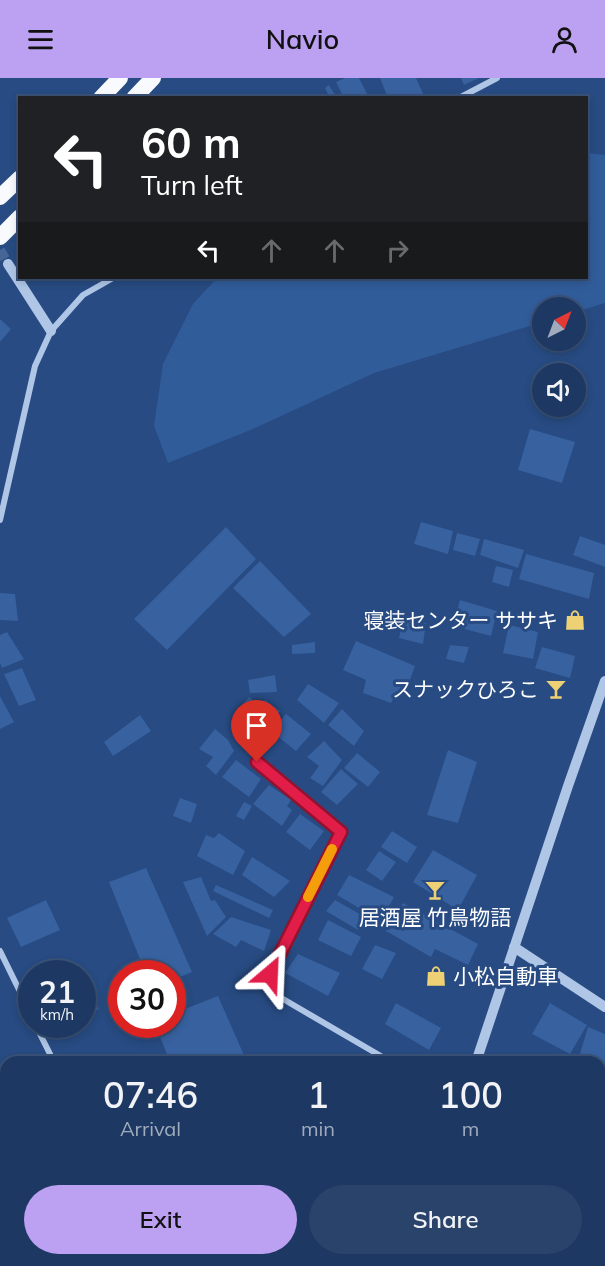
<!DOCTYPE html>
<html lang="en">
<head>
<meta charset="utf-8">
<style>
	:root { --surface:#1d3862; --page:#2a436b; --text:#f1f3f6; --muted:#a0acbe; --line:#3b5277; --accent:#bca0f2 }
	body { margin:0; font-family:Mulish,"Noto Sans JP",sans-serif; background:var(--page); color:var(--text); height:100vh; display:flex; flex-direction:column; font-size:22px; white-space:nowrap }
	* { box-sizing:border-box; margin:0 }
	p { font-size:20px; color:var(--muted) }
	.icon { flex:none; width:33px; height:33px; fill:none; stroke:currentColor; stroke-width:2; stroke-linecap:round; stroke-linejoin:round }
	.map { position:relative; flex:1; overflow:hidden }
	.drawer { position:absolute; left:0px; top:978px; width:606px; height:210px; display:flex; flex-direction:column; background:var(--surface); border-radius:18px 18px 0 0; box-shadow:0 3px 9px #0003,0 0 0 2px var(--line) }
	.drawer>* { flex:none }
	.guide { position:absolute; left:18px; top:18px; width:570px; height:183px; border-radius:0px; box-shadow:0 3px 9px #0003,0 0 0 2px var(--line); background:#202124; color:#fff; overflow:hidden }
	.needle { width:39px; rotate:42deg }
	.tools { position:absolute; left:532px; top:219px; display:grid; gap:12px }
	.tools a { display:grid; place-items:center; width:54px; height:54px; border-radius:50%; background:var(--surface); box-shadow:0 3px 9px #0003,0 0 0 2px var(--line); font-size:30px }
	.speed { position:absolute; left:18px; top:882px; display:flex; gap:12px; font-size:30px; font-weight:700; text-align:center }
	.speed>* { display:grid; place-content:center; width:78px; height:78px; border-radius:50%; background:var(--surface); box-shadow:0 3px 9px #0003,0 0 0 2px var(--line); line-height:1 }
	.speed small { font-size:15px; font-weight:400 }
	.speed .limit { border:9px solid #d22; background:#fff; color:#111 }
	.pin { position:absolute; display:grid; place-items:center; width:51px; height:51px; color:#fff; margin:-62px -26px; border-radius:50% 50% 50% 0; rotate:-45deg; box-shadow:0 0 6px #0007 }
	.pin .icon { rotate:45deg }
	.me { position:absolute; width:66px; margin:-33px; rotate:26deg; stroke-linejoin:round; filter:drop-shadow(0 0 4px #0008) }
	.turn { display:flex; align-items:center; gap:21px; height:126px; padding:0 24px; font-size:27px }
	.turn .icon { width:78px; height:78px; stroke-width:2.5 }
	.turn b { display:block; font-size:42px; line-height:51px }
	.lanes { display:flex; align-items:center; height:57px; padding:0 24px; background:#0003; justify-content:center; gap:30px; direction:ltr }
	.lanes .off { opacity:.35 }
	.eta { display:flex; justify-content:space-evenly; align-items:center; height:102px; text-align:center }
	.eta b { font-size:36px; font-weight:600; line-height:42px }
	.primary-button { display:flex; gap:12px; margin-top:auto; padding:12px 24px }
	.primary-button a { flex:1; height:69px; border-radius:36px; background:var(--accent); color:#111; font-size:24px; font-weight:600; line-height:69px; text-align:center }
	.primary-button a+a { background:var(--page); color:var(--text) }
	header { display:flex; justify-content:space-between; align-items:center; height:78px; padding:0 24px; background:var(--accent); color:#111; font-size:27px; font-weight:600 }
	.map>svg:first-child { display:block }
	.green { fill:#315c9a }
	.building { fill:#37619f }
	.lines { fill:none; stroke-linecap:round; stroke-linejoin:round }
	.tertiary-tunnel { stroke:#476695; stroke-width:10; stroke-dasharray:10 5; stroke-linecap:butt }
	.path { stroke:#afc6e7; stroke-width:3; stroke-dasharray:3 4.5; stroke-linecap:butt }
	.minor { stroke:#afc6e7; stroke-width:6 }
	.tertiary { stroke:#afc6e7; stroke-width:10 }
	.trunk { stroke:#f8fafe; stroke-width:16 }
	.route-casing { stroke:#92132f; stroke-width:15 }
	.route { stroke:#e11d48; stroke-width:10 }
	.slow { stroke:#f59e0b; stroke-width:10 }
	.labels { text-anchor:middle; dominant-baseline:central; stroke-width:6; stroke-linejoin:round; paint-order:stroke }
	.poi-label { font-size:21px; fill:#fff; stroke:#274b82; text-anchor:end }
</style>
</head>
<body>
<header><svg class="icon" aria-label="menu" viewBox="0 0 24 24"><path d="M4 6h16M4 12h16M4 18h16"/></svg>Navio<svg class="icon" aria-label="person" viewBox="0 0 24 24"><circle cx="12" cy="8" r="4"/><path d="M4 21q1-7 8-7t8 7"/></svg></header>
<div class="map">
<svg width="605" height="1188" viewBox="0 0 605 1188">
	<rect width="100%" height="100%" fill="#274b82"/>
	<path class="green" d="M 587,75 L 605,77 L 605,225 L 576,234 L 576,230 L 543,230 L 543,244 L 374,295 L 253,351 L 168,385 L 154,348 L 163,286 L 193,226 L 217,200 L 586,200 Z"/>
	<path class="building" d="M 345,0 L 359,0 L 369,20 L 344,20 L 336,4 Z
		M 380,0 L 416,0 L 425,20 L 388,20 Z
		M 461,0 L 479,0 L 464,7 Z
		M 329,7 L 337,20 L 330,20 L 325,10 Z
		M 0,241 L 11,251 L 0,264 Z
		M 530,351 L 575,364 L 562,405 L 518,392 Z
		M 421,444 L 453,453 L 448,476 L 414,466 Z
		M 226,449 L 256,481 L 167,572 L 134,541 Z
		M 457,455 L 480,461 L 475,478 L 453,472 Z
		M 580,458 L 605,467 L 605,489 L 573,477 Z
		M 484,461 L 524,472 L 518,490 L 480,477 Z
		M 526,476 L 594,495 L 589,521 L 519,501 Z
		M 260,483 L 311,536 L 284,559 L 233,510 Z
		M 496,488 L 513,492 L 509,509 L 492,504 Z
		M 0,515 L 15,516 L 18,543 L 0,542 Z
		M 460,522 L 497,533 L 491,558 L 453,548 Z
		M 403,543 L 426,545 L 423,566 L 399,560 Z
		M 509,547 L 538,554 L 533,581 L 503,575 Z
		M 7,554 L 24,581 L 2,590 L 0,585 L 0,557 Z
		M 356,563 L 415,588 L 405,615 L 397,613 L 391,625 L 363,615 L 366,602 L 343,592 Z
		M 315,564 L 315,575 L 292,576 L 292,567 Z
		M 450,567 L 469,569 L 464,585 L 446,581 Z
		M 542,569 L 575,578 L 570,600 L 535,590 Z
		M 22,590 L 36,622 L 19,628 L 4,596 Z
		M 275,597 L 277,614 L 250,615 L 248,602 Z
		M 308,606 L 339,625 L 324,645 L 297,622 Z
		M 0,618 L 14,644 L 0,651 Z
		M 249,619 L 259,627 L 265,622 L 280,633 L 266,653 L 239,631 Z
		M 342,631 L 364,653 L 354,668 L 328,647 Z
		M 286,636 L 311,656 L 296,673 L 271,653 Z
		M 140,637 L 151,653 L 113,678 L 104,664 Z
		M 215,651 L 228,662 L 234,673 L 216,697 L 206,688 L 213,679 L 199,671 Z
		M 324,663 L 342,682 L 323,708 L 310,700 L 319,688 L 307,679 Z
		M 448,672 L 477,684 L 458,745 L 427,737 Z
		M 357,675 L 380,694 L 368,709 L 344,690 Z
		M 236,682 L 261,701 L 249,719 L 222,699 Z
		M 341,691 L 358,706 L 337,727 L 321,714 Z
		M 269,707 L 291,722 L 287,728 L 292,732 L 282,748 L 253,726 Z
		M 180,720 L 197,726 L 191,745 L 173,738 Z
		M 244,724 L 252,728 L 244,742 L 236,738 Z
		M 300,736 L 324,753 L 310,772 L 286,754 Z
		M 392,753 L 417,769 L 407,785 L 381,769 Z
		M 219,755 L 245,773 L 233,797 L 197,778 L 206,757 L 214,760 Z
		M 433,772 L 477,797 L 458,832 L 413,804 Z
		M 379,773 L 396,784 L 382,803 L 366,792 Z
		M 252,779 L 290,803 L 274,819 L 242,797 Z
		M 146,790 L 192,894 L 172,902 L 172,896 L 146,896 L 109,804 Z
		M 349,797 L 394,819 L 381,843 L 337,817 Z
		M 201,799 L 211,823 L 215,822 L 226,839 L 207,858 L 183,804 Z
		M 216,807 L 273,832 L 269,840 L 213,813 Z
		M 46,822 L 60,852 L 21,869 L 7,840 Z
		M 335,822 L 365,839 L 358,852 L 326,833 Z
		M 403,825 L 478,866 L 468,887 L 435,871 L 431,879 L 386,853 Z
		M 231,839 L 271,852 L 264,873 L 241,862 L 236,869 L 213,856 Z
		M 328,842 L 361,859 L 351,878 L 318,862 Z
		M 375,867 L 396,875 L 382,901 L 362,891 Z
		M 298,876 L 340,895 L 328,918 L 285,895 Z
		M 82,899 L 99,931 L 82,938 Z
		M 218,918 L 247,984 L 170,984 L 155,946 L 172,946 L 172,936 Z
		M 396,925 L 441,950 L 429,972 L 385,946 Z
		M 550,925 L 587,947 L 570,976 L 532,956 Z
		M 588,949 L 605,956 L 605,989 L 600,987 L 600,984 L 592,984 L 579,979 Z
		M 6,1075 L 6,1142 L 0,1144 L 0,1078 Z"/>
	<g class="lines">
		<path class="tertiary-tunnel" d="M 0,172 L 8,186"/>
		<path class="path" d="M 0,1155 L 6,1153"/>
		<path class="minor" d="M 459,20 L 497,0
			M 0,442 L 35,288 L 51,253 L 83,217 L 113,200
			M 257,683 L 341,754 L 269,896 L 271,914 L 391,984
			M 0,873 L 32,938
			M 35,946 L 54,984
			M 144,1182 L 146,1188"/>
		<path class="tertiary" d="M 8,186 L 51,253
			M 514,869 L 605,929
			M 476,984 L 568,708 L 605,603
			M 408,1188 L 410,1182"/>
		<path class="trunk" d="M 101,20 L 120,0
			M 134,20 L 153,0
			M 0,119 L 20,100
			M 0,159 L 20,139"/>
	</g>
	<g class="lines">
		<g class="route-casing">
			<path id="route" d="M 257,684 L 341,754 L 270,896"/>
		</g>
		<use href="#route" class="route"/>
		<path class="slow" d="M 308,819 L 332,771"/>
	</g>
	<defs>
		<g id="shop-bare" transform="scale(1.62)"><path d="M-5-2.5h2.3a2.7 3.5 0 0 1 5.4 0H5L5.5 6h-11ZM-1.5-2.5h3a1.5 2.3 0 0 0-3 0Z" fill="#efd175" stroke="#274b82" stroke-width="2.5" paint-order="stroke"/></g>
		<g id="bar-bare" transform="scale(1.62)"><path d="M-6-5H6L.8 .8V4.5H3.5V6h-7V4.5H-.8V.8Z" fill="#efd175" stroke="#274b82" stroke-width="2.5" paint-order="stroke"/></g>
	</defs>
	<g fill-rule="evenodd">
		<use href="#shop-bare" x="575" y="542"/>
		<use href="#bar-bare" x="556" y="611"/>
		<use href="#bar-bare" x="435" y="812"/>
		<use href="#shop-bare" x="436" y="898"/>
	</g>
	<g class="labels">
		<g class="poi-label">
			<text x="558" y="542">寝装センター ササキ</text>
			<text x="539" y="611">スナックひろこ</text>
			<text x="435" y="839" text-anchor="middle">居酒屋 竹鳥物語</text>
			<text x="453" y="898" text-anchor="start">小松自動車</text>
		</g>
	</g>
</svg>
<div class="tools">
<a><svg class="needle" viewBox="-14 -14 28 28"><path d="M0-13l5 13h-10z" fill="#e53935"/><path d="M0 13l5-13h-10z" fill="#a0acbe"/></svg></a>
<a><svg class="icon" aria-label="sound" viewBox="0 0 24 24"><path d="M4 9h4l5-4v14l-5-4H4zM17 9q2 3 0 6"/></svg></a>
</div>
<div class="speed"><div>21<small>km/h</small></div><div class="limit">30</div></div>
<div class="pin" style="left:257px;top:684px;background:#d93025"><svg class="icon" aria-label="arrive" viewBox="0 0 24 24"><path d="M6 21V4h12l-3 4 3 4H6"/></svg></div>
<svg class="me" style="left:270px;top:896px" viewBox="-20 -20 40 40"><path d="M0-17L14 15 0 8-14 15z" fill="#e11d48" stroke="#fff" stroke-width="4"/></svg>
<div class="guide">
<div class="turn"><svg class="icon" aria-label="left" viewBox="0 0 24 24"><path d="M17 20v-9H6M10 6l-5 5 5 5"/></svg><div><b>60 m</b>Turn left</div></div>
<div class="lanes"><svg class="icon" aria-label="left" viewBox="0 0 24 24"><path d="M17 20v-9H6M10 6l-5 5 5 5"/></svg><svg class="icon off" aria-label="ahead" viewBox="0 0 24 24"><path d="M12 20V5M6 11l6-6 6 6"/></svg><svg class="icon off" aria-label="ahead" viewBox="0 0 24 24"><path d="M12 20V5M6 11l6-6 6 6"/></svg><svg class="icon off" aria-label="right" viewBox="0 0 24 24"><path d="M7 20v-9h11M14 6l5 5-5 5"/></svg></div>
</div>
<section class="drawer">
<div class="eta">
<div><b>07:46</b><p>Arrival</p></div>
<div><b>1</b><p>min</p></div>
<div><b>100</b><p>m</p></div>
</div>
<div class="primary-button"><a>Exit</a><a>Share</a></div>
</section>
</div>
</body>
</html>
